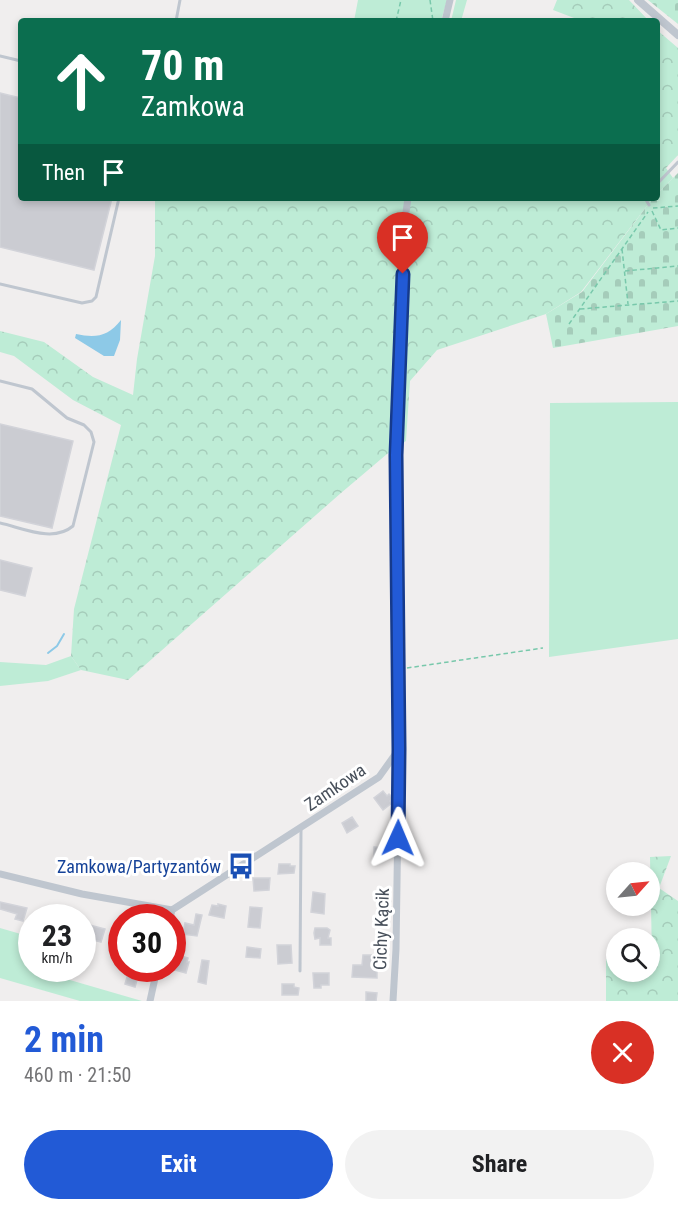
<!DOCTYPE html>
<html lang="en">
<head>
<meta charset="utf-8">
<style>
	:root { --surface:#fff; --page:#f2f2f2; --text:#202124; --muted:#757577; --accent:#225ad6 }
	body { margin:0; font-family:"Roboto Condensed",sans-serif; background:var(--page); color:var(--text); height:100vh; display:flex; flex-direction:column; font-size:22px; white-space:nowrap }
	* { box-sizing:border-box; margin:0 }
	p { font-size:20px; color:var(--muted) }
	.icon { flex:none; width:33px; height:33px; fill:none; stroke:currentColor; stroke-width:2; stroke-linecap:round; stroke-linejoin:round }
	.map { position:relative; height:1001px; overflow:hidden }
	.sheet { display:flex; flex-direction:column; background:var(--surface); flex:1 }
	.sheet>* { flex:none }
	.hud { position:absolute; left:18px; top:18px; width:642px; height:183px; border-radius:6px; box-shadow:0 3px 9px #0003; background:#0b6e4f; color:#fff; overflow:hidden }
	.needle { width:39px; rotate:63deg }
	.fabs { position:absolute; left:606px; top:862px; display:grid; gap:12px }
	.fabs a { display:grid; place-items:center; width:54px; height:54px; border-radius:50%; background:var(--surface); box-shadow:0 3px 9px #0003; font-size:30px }
	.speed { position:absolute; left:18px; top:904px; display:flex; gap:12px; font-size:30px; font-weight:700; text-align:center }
	.speed>* { display:grid; place-content:center; width:78px; height:78px; border-radius:50%; background:var(--surface); box-shadow:0 3px 9px #0003; line-height:1 }
	.speed small { font-size:15px; font-weight:400 }
	.speed .limit { border:9px solid #d22; background:#fff; color:#111 }
	.pin { position:absolute; display:grid; place-items:center; width:51px; height:51px; color:#fff; margin:-62px -26px; border-radius:50% 50% 50% 0; rotate:-45deg; box-shadow:0 0 6px #0007 }
	.pin .icon { rotate:45deg }
	.me { position:absolute; width:66px; margin:-33px; rotate:1deg; stroke-linejoin:round; filter:drop-shadow(0 0 4px #0008) }
	.turn { display:flex; align-items:center; gap:21px; height:126px; padding:0 24px; font-size:27px }
	.turn .icon { width:78px; height:78px; stroke-width:2.5 }
	.turn b { display:block; font-size:42px; line-height:51px }
	.then { display:flex; align-items:center; height:57px; padding:0 24px; background:#0003; gap:12px; font-size:22px }
	.round { display:grid; place-items:center; flex:none; width:63px; height:63px; border-radius:32px; background:var(--page) }
	.head { display:flex; align-items:center; justify-content:space-between; height:102px; padding:0 24px }
	h1 { font-size:36px; font-weight:700; line-height:45px; color:var(--accent) }
	.action { display:flex; gap:12px; margin-top:auto; padding:12px 24px }
	.action a { flex:1; height:69px; border-radius:36px; background:var(--accent); color:#fff; font-size:24px; font-weight:700; line-height:69px; text-align:center }
	.action a+a { background:var(--page); color:var(--text) }
	.map>svg:first-child { display:block }
	.green { fill:#beecd6 }
	.forest { fill:url(#forest-crowns) }
	.cemetery { fill:url(#cemetery-stones) }
	.water { fill:#8dc9e7 }
	.lines { fill:none; stroke-linecap:round; stroke-linejoin:round }
	.stream { stroke:#8dc9e7; stroke-width:2 }
	.building { fill:#cbccd2; stroke:#d2d3d9; stroke-width:1.5 }
	.path { stroke:#78c8ab; stroke-width:1.5; stroke-dasharray:4.5 3; stroke-linecap:butt }
	.service { stroke:#bfc6cf; stroke-width:3 }
	.minor { stroke:#bfc6cf; stroke-width:7 }
	.tertiary { stroke:#bfc6cf; stroke-width:8 }
	.route-casing { stroke:#163a8b; stroke-width:15 }
	.route { stroke:#225ad6; stroke-width:10 }
	.labels { text-anchor:middle; dominant-baseline:central; stroke-width:6; stroke-linejoin:round; paint-order:stroke }
	.street-label { font-size:18px; fill:#474f5a; stroke:#fff }
	.transit-label { font-size:18px; fill:#164399; stroke:#fff; text-anchor:end }
</style>
</head>
<body>
<div class="map">
<svg width="678" height="1001" viewBox="0 0 678 1001">
	<defs>
		<pattern id="forest-crowns" width="20" height="18" patternUnits="userSpaceOnUse" patternTransform="scale(1.5)"><rect width="20" height="18" fill="#beecd6"/><path d="M2 6a3 3 0 1 1 6 0M12 15a3 3 0 1 1 6 0" fill="none" stroke="#a5ccba"/></pattern>
		<pattern id="cemetery-stones" width="16" height="16" patternUnits="userSpaceOnUse" patternTransform="scale(1.5)"><rect width="16" height="16" fill="#beecd6"/><path d="M2 7V4a2 2 0 0 1 4 0v3zM10 15v-3a2 2 0 0 1 4 0v3z" fill="#a5ccba"/></pattern>
	</defs>
	<rect width="100%" height="100%" fill="#f0eeee"/>
	<path class="green" d="M 358,0 L 447,0 L 441,21 L 354,21 Z
		M 456,0 L 467,0 L 461,21 L 451,21 Z
		M 678,402 L 678,639 L 549,657 L 550,403 Z
		M 71,656 L 81,670 L 48,681 L 0,686 L 0,662 L 46,665 Z
		M 0,928 L 31,937 L 32,969 L 66,969 L 63,978 L 142,1001 L 80,1001 L 0,978 Z"/>
	<path class="forest" d="M 557,0 L 629,0 L 649,21 L 582,21 L 553,10 Z
		M 657,30 L 678,48 L 678,155 L 666,168 L 673,178 L 657,194 Z
		M 155,198 L 653,198 L 581,292 L 546,314 L 437,350 L 410,381 L 406,441 L 387,454 L 341,493 L 128,680 L 81,670 L 71,656 L 74,609 L 121,425 L 73,400 L 14,356 L 0,352 L 0,331 L 44,342 L 93,377 L 133,395 L 137,359 L 155,256 Z
		M 671,856 L 659,888 L 678,901 L 678,1001 L 606,1001 L 606,959 L 616,959 L 616,972 L 650,972 L 650,957 L 652,956 L 650,857 Z"/>
	<path class="cemetery" d="M 648,0 L 678,0 L 678,24 Z
		M 678,173 L 678,326 L 553,348 L 546,314 L 582,292 L 653,198 L 657,198 L 657,194 Z"/>
	<path class="water" d="M 121,320 L 120,340 L 114,356 L 104,356 L 75,338 L 76,334 C 95,338 108,337 121,320 Z"/>
	<g class="lines">
		<path class="stream" d="M 48,653 L 57,646 L 64,634"/>
	</g>
	<path class="building" d="M 0,93 L 21,98 L 21,198 L 112,198 L 94,270 L 0,247 Z
		M 0,424 L 73,441 L 52,528 L 0,516 Z
		M 0,560 L 32,568 L 25,596 L 0,590 Z
		M 383,791 L 387,796 L 389,794 L 393,798 L 390,801 L 392,803 L 383,810 L 374,798 Z
		M 352,817 L 358,826 L 347,833 L 342,823 Z
		M 374,847 L 385,848 L 385,860 L 374,860 Z
		M 279,864 L 290,864 L 290,866 L 295,866 L 294,873 L 278,874 Z
		M 253,878 L 270,878 L 269,890 L 254,891 Z
		M 313,892 L 325,894 L 324,914 L 311,912 Z
		M 0,902 L 27,908 L 23,921 L 15,919 L 17,914 L 0,909 Z
		M 218,904 L 226,906 L 224,918 L 209,915 L 212,905 L 218,906 Z
		M 250,907 L 262,908 L 260,928 L 248,927 Z
		M 196,914 L 202,915 L 197,936 L 183,934 L 185,923 L 194,925 Z
		M 82,923 L 105,929 L 101,942 L 82,937 Z
		M 315,928 L 327,928 L 330,930 L 328,938 L 331,938 L 331,945 L 320,945 L 320,938 L 315,939 L 314,933 Z
		M 277,945 L 291,945 L 292,963 L 278,964 Z
		M 247,947 L 261,949 L 260,958 L 246,957 Z
		M 363,955 L 377,955 L 377,978 L 352,977 L 353,965 L 362,965 Z
		M 181,956 L 188,958 L 187,962 L 189,962 L 186,973 L 175,970 Z
		M 202,960 L 209,961 L 206,984 L 198,982 Z
		M 129,970 L 139,973 L 135,987 L 125,984 Z
		M 313,973 L 329,973 L 329,985 L 321,985 L 321,988 L 314,988 Z
		M 282,984 L 294,984 L 294,987 L 299,988 L 298,995 L 282,995 Z
		M 366,992 L 377,993 L 376,1001 L 366,1001 Z"/>
	<g class="lines">
		<path class="path" d="M 430,0 L 433,21
			M 396,21 L 401,0
			M 653,208 L 678,206
			M 652,211 L 661,230 L 678,228
			M 622,249 L 628,304
			M 625,271 L 678,266
			M 580,309 L 678,301
			M 569,324 L 648,212
			M 407,668 L 543,648"/>
		<path class="service" d="M 176,21 L 180,0
			M 0,56 L 21,61
			M 657,184 L 678,162
			M 645,198 L 649,205
			M 0,284 L 82,303 L 92,301 L 96,297 L 119,198
			M 0,381 L 32,389 L 67,418 L 84,425 L 91,432 L 94,442 L 73,526 C 53,543 23,528 0,523
			M 300,971 L 301,830"/>
		<path class="minor" d="M 445,21 L 450,0
			M 0,874 L 82,894 L 172,910
			M 170,918 L 172,910 L 379,777 L 399,749 L 396,455 L 403,314 L 403,233 L 408,198
			M 150,1001 L 157,969
			M 393,1001 L 396,949 L 399,749"/>
		<path class="tertiary" d="M 638,0 L 678,35"/>
	</g>
	<g class="lines">
		<g class="route-casing">
			<path id="route" d="M 398,838 L 399,749 L 396,455 L 403,274"/>
		</g>
		<use href="#route" class="route"/>
	</g>
	<defs>
		<g id="bus-bare" transform="scale(2.07)"><path d="M-5-6H5V4H4V6H2V4H-2V6H-4V4H-5ZM-3.5-4V0h7V-4ZM-3.5 1.2v1.5H-2V1.2ZM2 1.2v1.5H3.5V1.2Z" fill="#1a4fb4" stroke="#fff" stroke-width="2.5" paint-order="stroke"/></g>
	</defs>
	<g fill-rule="evenodd">
		<use href="#bus-bare" x="241" y="866"/>
	</g>
	<g class="labels">
		<g class="street-label">
			<text transform="translate(335 787) rotate(-34)">Zamkowa</text>
			<text transform="translate(381 929) rotate(-88)">Cichy Kącik</text>
		</g>
		<g class="transit-label">
			<text x="221" y="866">Zamkowa/Partyzantów</text>
		</g>
	</g>
</svg>
<div class="fabs">
<a><svg class="needle" viewBox="-14 -14 28 28"><path d="M0-13l5 13h-10z" fill="#e53935"/><path d="M0 13l5-13h-10z" fill="#757577"/></svg></a>
<a><svg class="icon" aria-label="search" viewBox="0 0 24 24"><circle cx="10" cy="10" r="6"/><path d="M15 15l6 6"/></svg></a>
</div>
<div class="speed"><div>23<small>km/h</small></div><div class="limit">30</div></div>
<div class="pin" style="left:403px;top:274px;background:#d93025"><svg class="icon" aria-label="arrive" viewBox="0 0 24 24"><path d="M6 21V4h12l-3 4 3 4H6"/></svg></div>
<svg class="me" style="left:398px;top:838px" viewBox="-20 -20 40 40"><path d="M0-17L14 15 0 8-14 15z" fill="#225ad6" stroke="#fff" stroke-width="4"/></svg>
<div class="hud">
<div class="turn"><svg class="icon" aria-label="ahead" viewBox="0 0 24 24"><path d="M12 20V5M6 11l6-6 6 6"/></svg><div><b>70 m</b>Zamkowa</div></div>
<div class="then">Then<svg class="icon" aria-label="arrive" viewBox="0 0 24 24"><path d="M6 21V4h12l-3 4 3 4H6"/></svg></div>
</div>
</div>
<section class="sheet">
<div class="head"><div><h1>2 min</h1><p>460 m · 21:50</p></div><a class="round" style="background:#d93025;color:#fff"><svg class="icon" aria-label="close" viewBox="0 0 24 24"><path d="M6 6l12 12M18 6L6 18"/></svg></a></div>
<div class="action"><a>Exit</a><a>Share</a></div>
</section>
</body>
</html>
